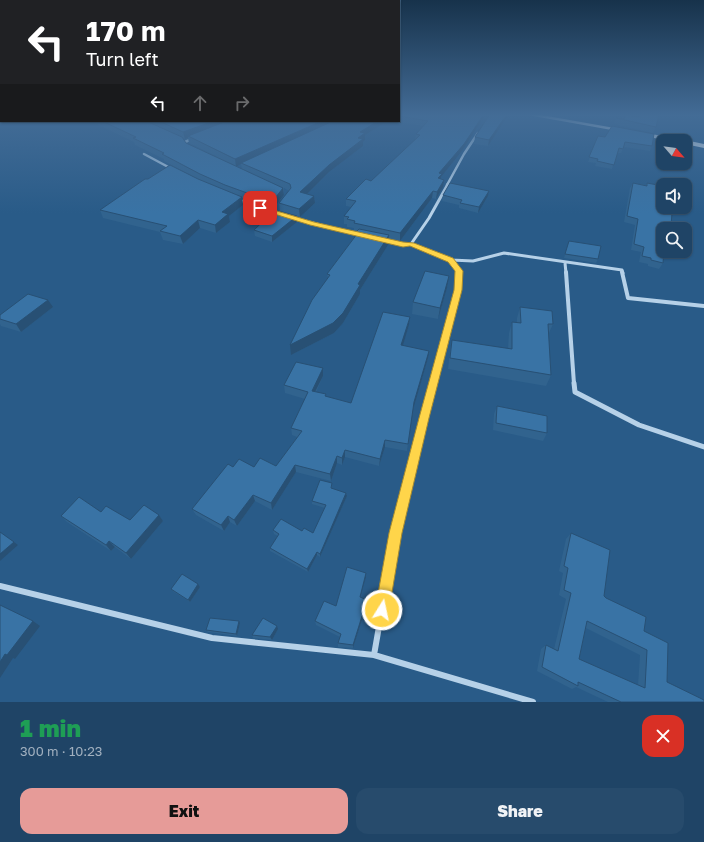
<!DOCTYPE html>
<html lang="en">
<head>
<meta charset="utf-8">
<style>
	:root { --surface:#1f4466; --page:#274b6c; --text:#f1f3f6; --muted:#a1b0bf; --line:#3c5c7a; --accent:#e69b98 }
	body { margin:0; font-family:"Golos Text",sans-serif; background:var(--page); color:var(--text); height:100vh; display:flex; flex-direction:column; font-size:15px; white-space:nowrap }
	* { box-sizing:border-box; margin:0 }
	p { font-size:13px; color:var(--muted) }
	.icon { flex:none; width:22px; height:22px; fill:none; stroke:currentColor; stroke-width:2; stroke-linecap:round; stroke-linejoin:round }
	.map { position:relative; height:702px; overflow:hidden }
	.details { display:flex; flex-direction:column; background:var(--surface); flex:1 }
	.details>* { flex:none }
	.top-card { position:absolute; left:0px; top:0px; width:400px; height:122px; box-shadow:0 1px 3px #0004,0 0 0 1px var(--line); background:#202124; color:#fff; overflow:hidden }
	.needle { width:26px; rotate:118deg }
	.buttons { position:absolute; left:656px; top:134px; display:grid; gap:8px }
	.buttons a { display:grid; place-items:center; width:36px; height:36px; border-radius:8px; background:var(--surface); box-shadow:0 1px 3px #0004,0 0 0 1px var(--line); font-size:20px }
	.pin { position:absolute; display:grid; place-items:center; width:34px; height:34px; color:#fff; margin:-17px; border-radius:8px; box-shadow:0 2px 6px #0006 }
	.me { position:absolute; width:44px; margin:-22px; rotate:10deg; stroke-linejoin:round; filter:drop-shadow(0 0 3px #0008) }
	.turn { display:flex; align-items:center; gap:14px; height:84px; padding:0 20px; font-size:18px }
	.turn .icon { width:52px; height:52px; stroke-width:2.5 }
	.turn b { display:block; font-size:28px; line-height:34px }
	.lanes { display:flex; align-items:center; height:38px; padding:0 20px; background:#0003; justify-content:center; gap:20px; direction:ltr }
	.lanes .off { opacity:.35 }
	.round { display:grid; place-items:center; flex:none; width:42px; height:42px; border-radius:12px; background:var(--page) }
	.head { display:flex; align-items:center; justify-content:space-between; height:68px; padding:0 20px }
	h1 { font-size:24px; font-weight:800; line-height:30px; color:#1e9e55 }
	.button { display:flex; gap:8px; margin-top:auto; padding:8px 20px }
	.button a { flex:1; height:46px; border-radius:12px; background:var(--accent); color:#111; font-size:16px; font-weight:800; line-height:46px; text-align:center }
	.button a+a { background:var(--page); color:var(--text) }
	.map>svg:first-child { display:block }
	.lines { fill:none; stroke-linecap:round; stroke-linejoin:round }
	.street-far4 { stroke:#b6d1e8; stroke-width:2.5 }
	.street-far3 { stroke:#b6d1e8; stroke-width:3 }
	.street-far2 { stroke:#b6d1e8; stroke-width:4 }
	.street-far1 { stroke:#b6d1e8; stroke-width:5 }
	.street { stroke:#b6d1e8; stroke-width:6 }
	.primary { fill:#f8fbfe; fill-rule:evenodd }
	.wall { fill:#31638e; fill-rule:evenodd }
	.shaded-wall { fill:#285074 }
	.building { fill:#3973a5; stroke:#285074; fill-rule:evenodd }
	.route { fill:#ffd54a; stroke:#a68a30 }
</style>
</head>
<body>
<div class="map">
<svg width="704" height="702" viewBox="0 0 704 702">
	<rect width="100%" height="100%" fill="#295b88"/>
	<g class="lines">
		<path class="street-far4" d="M 185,142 L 194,138
			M 144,154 L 172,169
			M 447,185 L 464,154 L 478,133"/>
		<path class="street-far3" d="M 448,184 L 429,218 L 411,244 L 451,260 L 459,273
			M 238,200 L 279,213
			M 293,218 L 360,235
			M 384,240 L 403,245 L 411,244
			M 451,260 L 473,261 L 504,253 L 622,270 L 623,273
			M 565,263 L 566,273"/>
		<path class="street-far2" d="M 566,272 L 574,384
			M 622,272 L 628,298 L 704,306
			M 433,384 L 458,290 L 459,272"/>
		<path class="street-far1" d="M 574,383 L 575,392 L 639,425 L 704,447
			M 397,525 L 433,383"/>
		<path class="street" d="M 397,524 L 374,655 L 533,702
			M 0,586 L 212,638 L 374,655"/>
		<path class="primary" d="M 522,114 L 536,114 L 626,130 L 623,132 Z
			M 641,132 L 678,139 L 681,141 L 669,141 L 639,135 L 639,133 Z
			M 685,140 L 704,144 L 704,148 L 685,144 L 685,141 L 683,141 Z"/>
	</g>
	<path class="wall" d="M 399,114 L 486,114 L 462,151 L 441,177 L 441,179 L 443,187 L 436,199 L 432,198 L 400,241 L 389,239 L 388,245 L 360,290 L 360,294 L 343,323 L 334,333 L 291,355 L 328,278 L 327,274 L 355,236 L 355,233 L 357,231 L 354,231 L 354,228 L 347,227 L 347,224 L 344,224 L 344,216 L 351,207 L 346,206 L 346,199 L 371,181 L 415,140 L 416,134 L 423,126 L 391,121 L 399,121 Z
		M 490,114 L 509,114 L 488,146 L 474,144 L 475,137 Z
		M 640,114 L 659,115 L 656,127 L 653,133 L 614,124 L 616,118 L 624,119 L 638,117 Z
		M 90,121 L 146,121 L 186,143 L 216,156 L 189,143 L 188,138 L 185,139 L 146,121 L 388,121 L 365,135 L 365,140 L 363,142 L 363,146 L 329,172 L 307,194 L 314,196 L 315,203 L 300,217 L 280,211 L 279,203 L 289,191 L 284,188 L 284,195 L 273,209 L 242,198 L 243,205 L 229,216 L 230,222 L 216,233 L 200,228 L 183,244 L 163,240 L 160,232 L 103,218 L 100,210 L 148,179 L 190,175 L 164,161 L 164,159 L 135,145 L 134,142 ZM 241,164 L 242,169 L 237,166 Z
		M 598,136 L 652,146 L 650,151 L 624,147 L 621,153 L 617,153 L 612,169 L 595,166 L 596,163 L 588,162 Z
		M 633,183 L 646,185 L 647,183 L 666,211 L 671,226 L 669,229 L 663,229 L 663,263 L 659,269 L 648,266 L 648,264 L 639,262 L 641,252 L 631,250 L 635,225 L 624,222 L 630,188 Z
		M 489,191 L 488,196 L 478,213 L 459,208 L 459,205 L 442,201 L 443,195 Z
		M 297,222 L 272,242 L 255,236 L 254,230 Z
		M 569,241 L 598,259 L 596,263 L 564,258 Z
		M 449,276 L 447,288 L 438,319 L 412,314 L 413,302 Z
		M 53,307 L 21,332 L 1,326 L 0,324 L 0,315 Z
		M 520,307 L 553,324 L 548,335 L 551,375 L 546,386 L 448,369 L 450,351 L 452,340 L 508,349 L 509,333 L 512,322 L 517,322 L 517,318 Z
		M 410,317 L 409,325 L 403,345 L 428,358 L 413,410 L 407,451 L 385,447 L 379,466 L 345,457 L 342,465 L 337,463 L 331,481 L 296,472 L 272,510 L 255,501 L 237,526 L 230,522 L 224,531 L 196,515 L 192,509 L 233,467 L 254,467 L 276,466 L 297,437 L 292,435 L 291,428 L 305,399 L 285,393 L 284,385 L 323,376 L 316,392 L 326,394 L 326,397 L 351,403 Z
		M 497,406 L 547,433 L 543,441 L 493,430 L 494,414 Z
		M 332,483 L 332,489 L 346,493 L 347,496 L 320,557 L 317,555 L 308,572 L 270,551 L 270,548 L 278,536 L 274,534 L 273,530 L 302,531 L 313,533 L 325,508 L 312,504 L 312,501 Z
		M 101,512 L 130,520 L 159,515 L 163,521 L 131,559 L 115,547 L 111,551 L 67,522 L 61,516 Z
		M 571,533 L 604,596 L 644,631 L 667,682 L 704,702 L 608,702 L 576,687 L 572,689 L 537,671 L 541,649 L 546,645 L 554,649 L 566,599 L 559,595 L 563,573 L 559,571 L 566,539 ZM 586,628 L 640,655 L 638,685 L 579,659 Z
		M 366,577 L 360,597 L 367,600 L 367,604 L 353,648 L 338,647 L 338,643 L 340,637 L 316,625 L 315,621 L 336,606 Z
		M 198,584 L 200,587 L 190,602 L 174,592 L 171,589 Z
		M 239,621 L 240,623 L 237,636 L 208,632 L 206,630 Z
		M 278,629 L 272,640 L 253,638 L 252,635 Z"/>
	<path class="shaded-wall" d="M 484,114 L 486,114 L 462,151 L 441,177 L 441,181 L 438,178 L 439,173 Z
		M 507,114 L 509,114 L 488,146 L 489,140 Z
		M 214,121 L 232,121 L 188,136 L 188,138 L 185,139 L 183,132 Z
		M 322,121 L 337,121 L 241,163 L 241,164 L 236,167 L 235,159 Z
		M 378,121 L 388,121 L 365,135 L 365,140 L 363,142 L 363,146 L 329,172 L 301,200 L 300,192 L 329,165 L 360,132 Z
		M 444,180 L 443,187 L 436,199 L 437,192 Z
		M 283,188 L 284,195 L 273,209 L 272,202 Z
		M 433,191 L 432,198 L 400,241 L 400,233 Z
		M 489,191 L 488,196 L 478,213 L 479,207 Z
		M 314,196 L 315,203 L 300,217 L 299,209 Z
		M 242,197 L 243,205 L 229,216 L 230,222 L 216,233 L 215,225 L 222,212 Z
		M 297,216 L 297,222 L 272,242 L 272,236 Z
		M 198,220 L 200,228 L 183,244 L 180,236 Z
		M 389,235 L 388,245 L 360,290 L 360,294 L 343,323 L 334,333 L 291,355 L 290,345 L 358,284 Z
		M 449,276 L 447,288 L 438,319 L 440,308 Z
		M 48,300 L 53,307 L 21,332 L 16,324 Z
		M 410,317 L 409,325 L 401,352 L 401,345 Z
		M 429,351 L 428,358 L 413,410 L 407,451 L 414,402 Z
		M 323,368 L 323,376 L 312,398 L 312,391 Z
		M 385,440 L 385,447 L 379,466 L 380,459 Z
		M 345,450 L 345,457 L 342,465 L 342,458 Z
		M 337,456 L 337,463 L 331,481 L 330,474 Z
		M 295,465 L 296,472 L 272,510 L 271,503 Z
		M 346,493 L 347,496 L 320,557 L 320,554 Z
		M 253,495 L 255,501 L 237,526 L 234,520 Z
		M 159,515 L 163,521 L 131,559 L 126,553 Z
		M 228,516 L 230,522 L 224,531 L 221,525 Z
		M 109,541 L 115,547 L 111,551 L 106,545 Z
		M 14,542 L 18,545 L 0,561 L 0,554 Z
		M 317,552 L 317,555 L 308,572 L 307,569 Z
		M 366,573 L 366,577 L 359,601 Z
		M 198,584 L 200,587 L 190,602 L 188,600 Z
		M 367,600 L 367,604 L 353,648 L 353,645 Z
		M 33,621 L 40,626 L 15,659 L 13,658 L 0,678 L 0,662 L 5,654 Z
		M 239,621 L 240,623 L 237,636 L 236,634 Z
		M 277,626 L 278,629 L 272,640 L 270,637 Z"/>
	<path class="building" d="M 399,114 L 484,114 L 464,144 L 439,173 L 442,174 L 438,178 L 444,180 L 437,192 L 433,191 L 400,233 L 354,223 L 355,221 L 347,219 L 349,217 L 344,216 L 356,201 L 346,199 L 366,179 L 371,181 L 420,135 L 416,134 L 428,121 L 399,116 Z
		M 490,114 L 507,114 L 489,140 L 475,137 Z
		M 640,114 L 659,115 L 656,127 L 616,118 L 624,119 L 626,115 L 639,117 Z
		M 102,121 L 146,121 L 182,137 L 186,143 L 283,188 L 272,202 L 225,185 L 200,174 L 162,154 L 164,153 L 133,138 L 136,137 Z
		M 159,121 L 214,121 L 183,132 Z
		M 227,121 L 322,121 L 235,159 L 188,136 Z
		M 333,121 L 378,121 L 360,132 L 365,133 L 358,138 L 363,139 L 329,165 L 300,192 L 314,196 L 299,209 L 279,203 L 291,188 L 290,184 L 241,163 Z
		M 612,126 L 654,134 L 652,146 L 625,142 L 623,149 L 619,148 L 614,165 L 597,161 L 598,159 L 589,157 L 598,136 L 605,137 Z
		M 170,165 L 198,179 L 242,197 L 222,212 L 228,214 L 215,225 L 198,220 L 180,236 L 160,231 L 167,226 L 100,210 L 145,179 L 148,179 Z
		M 450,183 L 489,191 L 479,207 L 460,203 L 462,200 L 443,195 Z
		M 633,183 L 647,186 L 647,183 L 663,186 L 663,207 L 666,207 L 666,211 L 672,213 L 671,226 L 667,225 L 668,229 L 663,229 L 663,251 L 664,251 L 663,263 L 651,260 L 651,258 L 642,256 L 644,247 L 634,244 L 638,219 L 627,216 Z
		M 275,210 L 297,216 L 272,236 L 254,230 Z
		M 359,229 L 389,235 L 358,284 L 360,285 L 343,313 L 333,323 L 290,345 L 312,300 L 330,275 L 327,274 L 357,234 L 355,233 Z
		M 569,241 L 601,246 L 598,259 L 565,254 Z
		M 425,271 L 449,276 L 440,308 L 413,302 Z
		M 28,294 L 48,300 L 16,324 L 0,319 L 0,315 Z
		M 520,307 L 552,311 L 553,324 L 548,324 L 551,375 L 450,358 L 452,340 L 512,349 L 512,322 L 521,323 Z
		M 383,312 L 410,317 L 401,345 L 429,351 L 414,402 L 408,444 L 385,440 L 380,459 L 345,450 L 342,458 L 337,456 L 330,474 L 295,465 L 271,503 L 253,495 L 234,520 L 228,516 L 221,525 L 192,509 L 228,464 L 233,467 L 239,459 L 254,467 L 260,458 L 276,466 L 302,431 L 291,428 L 308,392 L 284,385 L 296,362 L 323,368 L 312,391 L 326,394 L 325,396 L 351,403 Z
		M 497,406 L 547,416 L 547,433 L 496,423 Z
		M 320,480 L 332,483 L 331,488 L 346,493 L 320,554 L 317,552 L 307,569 L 270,548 L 279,534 L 273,530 L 281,519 L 302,531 L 304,528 L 313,533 L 326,505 L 312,501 Z
		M 79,497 L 101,512 L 106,506 L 130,520 L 144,505 L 159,515 L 126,553 L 109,541 L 106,545 L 61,516 Z
		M 0,532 L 14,542 L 0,554 Z
		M 571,533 L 610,550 L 604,596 L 606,598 L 646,617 L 644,631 L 668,643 L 667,682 L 704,700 L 704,702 L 621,702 L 578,682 L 578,686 L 542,667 L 546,645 L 558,651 L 571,593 L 564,590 L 568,568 L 564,566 ZM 587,621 L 647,650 L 645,688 L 579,659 Z
		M 347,567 L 366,573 L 360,597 L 367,600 L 353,645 L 338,643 L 341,634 L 315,621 L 324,601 L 336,606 Z
		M 182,574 L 198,584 L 188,600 L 171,589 Z
		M 0,605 L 33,621 L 7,655 L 5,654 L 0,662 Z
		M 210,618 L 239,621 L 236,634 L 206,630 Z
		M 263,618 L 277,626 L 270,637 L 252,635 Z"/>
	<linearGradient id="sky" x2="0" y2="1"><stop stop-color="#17324b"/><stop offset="0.54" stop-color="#436c96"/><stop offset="1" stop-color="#436c96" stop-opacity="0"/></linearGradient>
	<rect width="704" height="213" fill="url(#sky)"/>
	<path class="route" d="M 260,206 L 314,222 L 403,242 L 414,243 L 453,258 L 463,271 L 462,290 L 429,418 L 402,533 L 389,610 L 387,614 L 382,617 L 378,614 L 375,610 L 389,533 L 419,418 L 454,290 L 455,271 L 448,262 L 410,246 L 403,247 L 310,225 L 258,209 L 258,207 Z"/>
</svg>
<div class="buttons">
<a><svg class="needle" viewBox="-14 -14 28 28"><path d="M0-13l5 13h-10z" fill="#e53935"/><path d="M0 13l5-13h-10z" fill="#a1b0bf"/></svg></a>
<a><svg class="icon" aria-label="sound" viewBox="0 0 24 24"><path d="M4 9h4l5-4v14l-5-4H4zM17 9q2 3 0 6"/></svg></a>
<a><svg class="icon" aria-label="search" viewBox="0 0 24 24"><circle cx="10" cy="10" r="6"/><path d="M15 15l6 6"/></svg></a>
</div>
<div class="pin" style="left:260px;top:208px;background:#d93025"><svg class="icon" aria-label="arrive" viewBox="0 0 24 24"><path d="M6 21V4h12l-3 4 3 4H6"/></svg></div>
<svg class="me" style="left:382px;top:610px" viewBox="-20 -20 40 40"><circle r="17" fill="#ffd54a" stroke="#fff" stroke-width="3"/><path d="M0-11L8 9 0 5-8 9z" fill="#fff"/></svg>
<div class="top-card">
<div class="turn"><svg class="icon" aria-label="left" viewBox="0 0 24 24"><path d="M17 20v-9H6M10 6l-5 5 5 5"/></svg><div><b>170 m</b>Turn left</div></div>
<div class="lanes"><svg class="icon" aria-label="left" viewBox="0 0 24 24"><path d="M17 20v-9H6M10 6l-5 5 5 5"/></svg><svg class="icon off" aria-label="ahead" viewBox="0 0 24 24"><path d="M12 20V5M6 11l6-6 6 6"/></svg><svg class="icon off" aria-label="right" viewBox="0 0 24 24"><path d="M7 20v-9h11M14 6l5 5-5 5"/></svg></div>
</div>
</div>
<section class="details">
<div class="head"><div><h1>1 min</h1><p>300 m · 10:23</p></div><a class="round" style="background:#d93025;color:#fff"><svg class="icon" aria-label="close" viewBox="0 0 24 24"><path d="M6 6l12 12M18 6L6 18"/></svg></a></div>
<div class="button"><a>Exit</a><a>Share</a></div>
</section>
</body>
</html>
